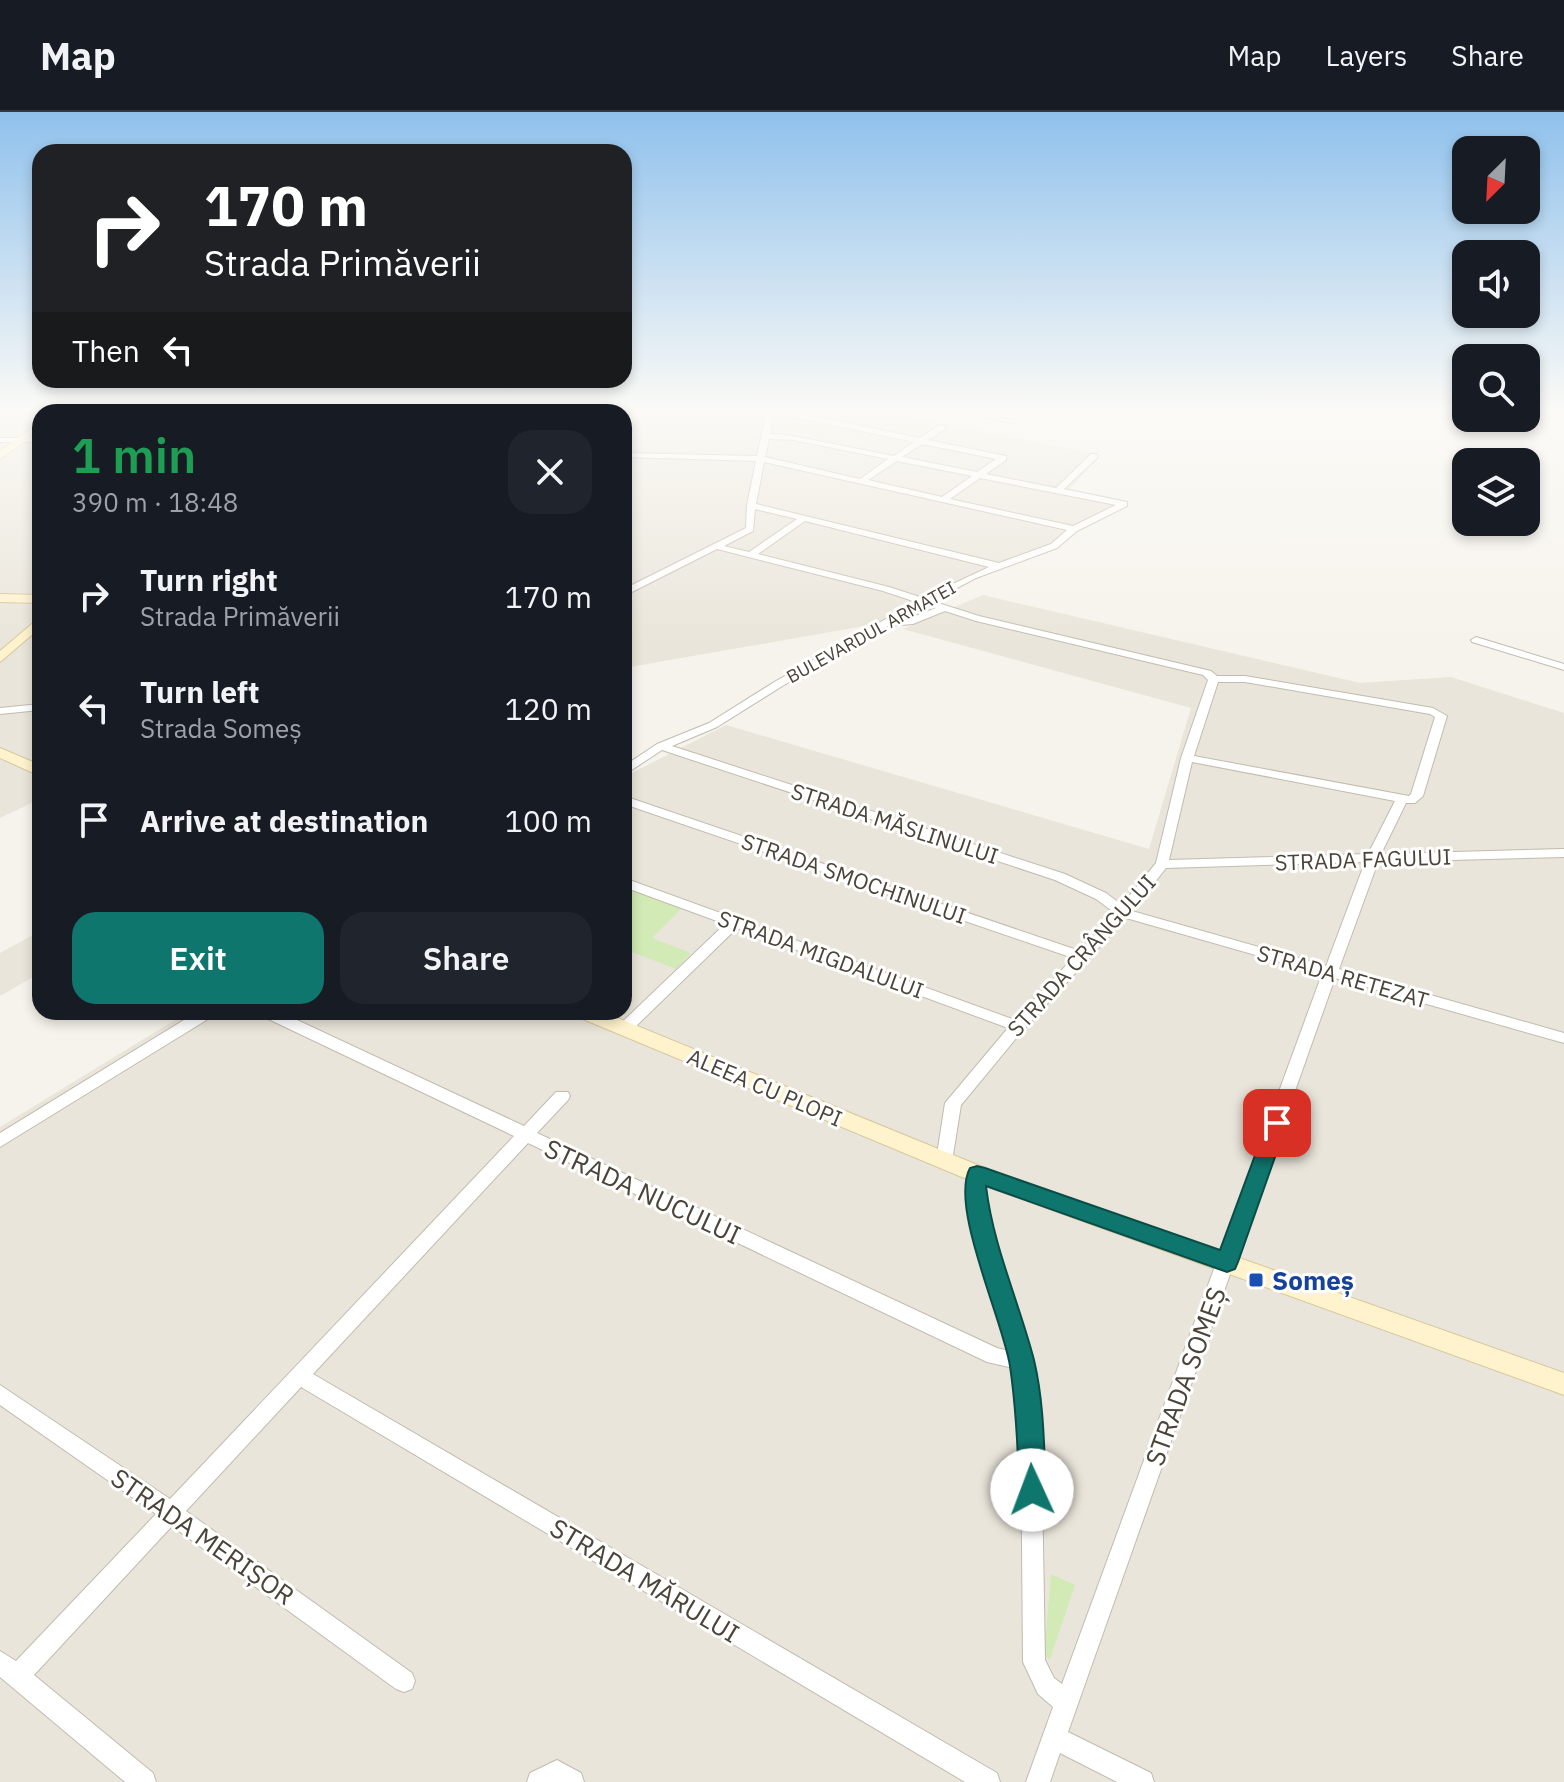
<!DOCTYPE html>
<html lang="en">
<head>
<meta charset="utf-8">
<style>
	:root { --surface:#171b24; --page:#20242c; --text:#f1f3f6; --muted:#9ea1a6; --line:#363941; --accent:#0f766e }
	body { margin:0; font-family:"IBM Plex Sans",sans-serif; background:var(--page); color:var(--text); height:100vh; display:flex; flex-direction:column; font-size:30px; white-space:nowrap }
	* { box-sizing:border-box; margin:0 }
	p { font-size:26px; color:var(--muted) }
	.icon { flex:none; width:44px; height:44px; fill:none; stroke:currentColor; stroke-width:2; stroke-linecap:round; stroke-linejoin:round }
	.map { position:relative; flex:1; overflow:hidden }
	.panel { position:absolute; left:32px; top:292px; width:600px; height:616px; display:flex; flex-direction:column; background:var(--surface); border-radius:24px; box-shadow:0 4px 12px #0003 }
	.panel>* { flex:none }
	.banner { position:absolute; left:32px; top:32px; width:600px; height:244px; border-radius:24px; box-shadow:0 4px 12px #0003; background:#202124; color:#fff; overflow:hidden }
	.needle { width:52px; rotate:204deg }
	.fabs { position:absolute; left:1452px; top:24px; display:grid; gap:16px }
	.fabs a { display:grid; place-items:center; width:88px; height:88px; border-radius:16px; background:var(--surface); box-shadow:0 4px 12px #0003; font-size:40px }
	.pin { position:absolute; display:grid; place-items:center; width:68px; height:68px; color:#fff; margin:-34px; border-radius:16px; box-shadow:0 4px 12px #0006 }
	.me { position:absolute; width:88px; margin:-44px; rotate:358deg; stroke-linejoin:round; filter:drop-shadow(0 0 6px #0008) }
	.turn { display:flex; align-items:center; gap:28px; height:168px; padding:0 40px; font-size:36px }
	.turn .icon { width:104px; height:104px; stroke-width:2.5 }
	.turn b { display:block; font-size:56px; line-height:68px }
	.then { display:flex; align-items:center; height:76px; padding:0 40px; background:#0003; gap:16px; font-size:30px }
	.round { display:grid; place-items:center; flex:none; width:84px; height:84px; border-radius:24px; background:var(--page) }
	.headline { display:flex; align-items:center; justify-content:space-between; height:136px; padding:0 40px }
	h1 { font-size:48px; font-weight:600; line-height:60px; color:#1e9e55 }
	.primary-button { display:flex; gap:16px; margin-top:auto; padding:16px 40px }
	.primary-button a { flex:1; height:92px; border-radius:24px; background:var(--accent); color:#fff; font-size:32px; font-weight:600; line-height:92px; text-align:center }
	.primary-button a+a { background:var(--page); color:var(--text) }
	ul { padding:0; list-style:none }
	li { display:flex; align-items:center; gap:24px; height:112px; padding:0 40px }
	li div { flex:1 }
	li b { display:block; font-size:30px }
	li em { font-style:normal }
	header { display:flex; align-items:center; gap:48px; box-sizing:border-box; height:112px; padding:0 40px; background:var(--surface); border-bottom:2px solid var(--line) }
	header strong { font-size:38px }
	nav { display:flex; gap:44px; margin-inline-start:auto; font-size:28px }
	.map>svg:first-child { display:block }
	.residential { fill:#eae5da }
	.green { fill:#d2eab5 }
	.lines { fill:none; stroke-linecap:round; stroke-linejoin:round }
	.street-casing { stroke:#c2bbae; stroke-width:2 }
	.secondary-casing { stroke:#d6c79b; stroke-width:2 }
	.street { fill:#fff; fill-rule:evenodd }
	.secondary { fill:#fff3cd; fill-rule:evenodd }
	.route { fill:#0f766e; stroke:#0a4d48; stroke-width:2 }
	.transit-dot { fill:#1a4fb4; stroke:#fff; stroke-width:3 }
	.labels { text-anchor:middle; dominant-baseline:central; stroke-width:6; stroke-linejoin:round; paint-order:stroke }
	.far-street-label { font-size:18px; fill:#4b4439; stroke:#fff }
	.street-label { font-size:22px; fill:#4b4439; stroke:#fff }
	.near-street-label { font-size:26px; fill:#4b4439; stroke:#fff }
	.near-transit-label { font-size:26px; font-weight:bold; fill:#164399; stroke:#fff; text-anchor:start }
</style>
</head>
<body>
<header>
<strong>Map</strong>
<nav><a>Map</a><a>Layers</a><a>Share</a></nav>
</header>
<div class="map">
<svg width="1564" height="1670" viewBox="0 0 1564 1670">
	<rect width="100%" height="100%" fill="#f6f3ec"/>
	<path class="residential" d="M 0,297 L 870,297 L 1101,343 L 1070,377 L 1124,388 L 1074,421 L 1003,452 L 899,508 L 624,556 L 624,300 L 40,300 L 40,687 L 0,706 Z
		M 983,483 L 1360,571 L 1451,565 L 1564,601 L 1564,1670 L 0,1670 L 0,1015 L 178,906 L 173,900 L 624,900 L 624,665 L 726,613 L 1149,737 L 1191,596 L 903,517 Z
		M 40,819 L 40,861 L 0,884 L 0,841 Z"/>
	<path class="green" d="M 631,776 L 683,795 L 652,826 L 691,841 L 676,857 L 624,837 L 624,778 Z
		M 1051,1462 L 1075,1473 L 1050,1547 L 1044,1544 Z"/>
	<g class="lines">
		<g class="street-casing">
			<path id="street" d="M 254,297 L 262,297 L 259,300 L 251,300 Z
				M 440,297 L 448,297 L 446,300 L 438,300 Z
				M 633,297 L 641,297 L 628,327 L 624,329 L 624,318 Z
				M 767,297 L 778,297 L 920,326 L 939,313 L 945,313 L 945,317 L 928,328 L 1006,344 L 1006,348 L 986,362 L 1056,376 L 1091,342 L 1097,342 L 1097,346 L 1064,377 L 1127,390 L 1127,394 L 1077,419 L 1057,436 L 976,466 L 932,489 L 979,504 L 1211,559 L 1217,564 L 1245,564 L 1433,596 L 1447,604 L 1423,684 L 1415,691 L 1406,691 L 1381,742 L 1564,737 L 1564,745 L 1378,750 L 1339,857 L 1564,921 L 1564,931 L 1335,866 L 1068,1620 L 1151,1661 L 1154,1670 L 1117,1670 L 1060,1641 L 1050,1670 L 1026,1670 L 1053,1595 L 1038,1582 L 1023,1550 L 1021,1315 L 1013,1256 L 987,1250 L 528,1031 L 313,1262 L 997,1661 L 1000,1670 L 965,1670 L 301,1275 L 186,1399 L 412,1561 L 415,1569 L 412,1577 L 404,1580 L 396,1577 L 172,1414 L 34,1563 L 153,1661 L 156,1670 L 125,1670 L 0,1565 L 0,1539 L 16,1549 L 156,1402 L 0,1293 L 0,1273 L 170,1387 L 514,1024 L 262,904 L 260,900 L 280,900 L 524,1014 L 556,980 L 568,980 L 570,984 L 568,988 L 537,1021 L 997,1236 L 1009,1239 C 999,1202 957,1088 971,1057 L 977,1056 L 983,1057 L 985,1062 L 983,1074 L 987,1102 L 1032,1250 L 1041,1315 L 1045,1548 L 1054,1566 L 1062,1572 L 1322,862 L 1126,806 L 1023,918 L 961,993 L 952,1049 L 950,1053 L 944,1055 L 938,1053 L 936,1049 L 945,991 L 1008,916 L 737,816 L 629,921 L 619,921 L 616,917 L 619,913 L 725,812 L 624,775 L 624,766 L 1015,908 L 1073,846 L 624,692 L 624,684 L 1080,839 L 1115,801 L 1096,787 L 1055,768 L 662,638 L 624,663 L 624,654 L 657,632 L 709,611 L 776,569 L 916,490 L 883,479 L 717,437 L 624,484 L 624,477 L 746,416 L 747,393 L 756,349 L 624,345 L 624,341 L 757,344 ZM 774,301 L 914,330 L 894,344 L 793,324 L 770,322 ZM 769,327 L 793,328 L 888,347 L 860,367 L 765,345 ZM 922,332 L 996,347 L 977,360 L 902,345 ZM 897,349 L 972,364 L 942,385 L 868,368 ZM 764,350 L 1067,418 L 1051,432 L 999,451 L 756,392 ZM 980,366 L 1116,393 L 1073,414 L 950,387 ZM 755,397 L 797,407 L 749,440 L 724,434 L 753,419 ZM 805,409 L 989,455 L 923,486 L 889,475 L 758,442 ZM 925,493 L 936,496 L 908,507 L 899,508 ZM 945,499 L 976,509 L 1203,563 L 1208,568 L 1181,646 L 1156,751 L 1122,793 L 1106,781 L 1065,762 L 672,634 L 717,615 L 784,573 L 888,514 L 913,512 ZM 1218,570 L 1245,570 L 1430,602 L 1435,605 L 1411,682 L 1409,684 L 1194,644 ZM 1192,650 L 1395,689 L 1368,742 L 1169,748 ZM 1365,750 L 1326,854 L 1132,799 L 1166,756 Z
				M 947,297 L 964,297 L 1016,309 L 1012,311 Z
				M 0,326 L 40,326 L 40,330 L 0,330 Z
				M 1476,525 L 1564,552 L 1564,558 L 1472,530 L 1471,528 Z
				M 40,592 L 40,598 L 0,602 L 0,596 Z
				M 197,900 L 215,900 L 213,904 L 0,1035 L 0,1021 Z
				M 557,1648 L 581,1661 L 584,1670 L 527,1670 L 530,1661 Z"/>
		</g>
		<g class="secondary-casing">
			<path id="secondary" d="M 57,297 L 68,297 L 54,300 Z
				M 40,311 L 40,319 L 0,347 L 0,339 Z
				M 0,482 L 40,483 L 40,491 L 0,490 Z
				M 40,505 L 40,516 L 0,550 L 0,539 Z
				M 0,636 L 40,653 L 40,664 L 0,646 Z
				M 575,900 L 603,900 L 985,1056 L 1564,1261 L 1564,1283 L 969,1068 L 578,905 Z"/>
		</g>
		<use href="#street" class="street"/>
		<use href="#secondary" class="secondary"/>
	</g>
	<linearGradient id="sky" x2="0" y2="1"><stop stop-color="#8fc1ec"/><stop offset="0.56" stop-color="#fbfaf6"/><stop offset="1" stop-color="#fbfaf6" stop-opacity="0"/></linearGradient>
	<rect width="1564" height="531" fill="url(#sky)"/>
	<path class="route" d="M 1277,1003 L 1284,1005 L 1287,1011 L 1238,1150 L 1235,1157 L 1227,1160 L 986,1074 C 993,1134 1019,1190 1034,1248 C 1044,1290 1044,1335 1046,1378 L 1042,1387 L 1032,1390 L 1023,1387 L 1019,1378 C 1018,1336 1016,1295 1010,1254 C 1003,1208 949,1094 970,1056 L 977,1054 L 985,1056 L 1220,1138 L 1267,1011 L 1270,1005 Z"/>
	<rect class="transit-dot" x="1248" y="1160" width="16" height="16" rx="4"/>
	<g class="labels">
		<g class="far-street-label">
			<text transform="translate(871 520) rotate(-29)">BULEVARDUL ARMATEI</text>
		</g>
		<g class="street-label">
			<text transform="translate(895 711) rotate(18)">STRADA MĂSLINULUI</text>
			<text transform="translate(1363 747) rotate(-2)">STRADA FAGULUI</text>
			<text transform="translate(854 766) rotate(19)">STRADA SMOCHINULUI</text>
			<text transform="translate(821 842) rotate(20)">STRADA MIGDALULUI</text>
			<text transform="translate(1081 843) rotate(-48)">STRADA CRÂNGULUI</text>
			<text transform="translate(1343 864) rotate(16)">STRADA RETEZAT</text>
			<text transform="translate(765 975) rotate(23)">ALEEA CU PLOPI</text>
		</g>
		<g class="near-street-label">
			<text transform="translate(643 1079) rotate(25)">STRADA NUCULUI</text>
			<text transform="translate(1185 1264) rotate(-70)">STRADA SOMEȘ</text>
			<text transform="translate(203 1424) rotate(35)">STRADA MERIȘOR</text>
			<text transform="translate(645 1468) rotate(31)">STRADA MĂRULUI</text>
		</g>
		<g class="near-transit-label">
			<text x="1272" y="1168">Someș</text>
		</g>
	</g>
</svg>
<div class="fabs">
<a><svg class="needle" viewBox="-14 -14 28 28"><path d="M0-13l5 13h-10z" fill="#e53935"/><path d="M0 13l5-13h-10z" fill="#9ea1a6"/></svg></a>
<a><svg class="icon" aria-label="sound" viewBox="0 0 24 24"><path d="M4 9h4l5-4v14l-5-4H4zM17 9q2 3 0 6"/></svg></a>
<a><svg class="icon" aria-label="search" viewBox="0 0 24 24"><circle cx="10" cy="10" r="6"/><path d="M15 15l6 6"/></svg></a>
<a><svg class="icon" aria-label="layers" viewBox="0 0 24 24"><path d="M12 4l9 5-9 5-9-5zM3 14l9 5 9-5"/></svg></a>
</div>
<div class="pin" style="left:1277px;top:1011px;background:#d93025"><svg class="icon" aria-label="arrive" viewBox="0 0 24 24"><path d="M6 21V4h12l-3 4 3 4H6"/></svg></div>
<svg class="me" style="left:1032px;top:1378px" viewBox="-20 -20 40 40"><circle r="19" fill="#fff"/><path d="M0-13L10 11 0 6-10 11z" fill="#0f766e"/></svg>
<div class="banner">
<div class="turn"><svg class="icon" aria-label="right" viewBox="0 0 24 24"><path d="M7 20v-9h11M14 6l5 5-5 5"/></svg><div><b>170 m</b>Strada Primăverii</div></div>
<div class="then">Then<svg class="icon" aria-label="left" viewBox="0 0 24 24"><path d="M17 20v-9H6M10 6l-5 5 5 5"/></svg></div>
</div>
<section class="panel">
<div class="headline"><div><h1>1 min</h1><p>390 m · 18:48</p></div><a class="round"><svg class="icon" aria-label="close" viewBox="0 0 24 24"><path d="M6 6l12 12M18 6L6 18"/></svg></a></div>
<ul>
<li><svg class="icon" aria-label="right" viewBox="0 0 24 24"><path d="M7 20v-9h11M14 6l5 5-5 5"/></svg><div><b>Turn right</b><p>Strada Primăverii</p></div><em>170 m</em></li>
<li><svg class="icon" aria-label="left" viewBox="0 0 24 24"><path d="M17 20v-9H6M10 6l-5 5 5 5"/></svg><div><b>Turn left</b><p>Strada Someș</p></div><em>120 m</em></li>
<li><svg class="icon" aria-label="arrive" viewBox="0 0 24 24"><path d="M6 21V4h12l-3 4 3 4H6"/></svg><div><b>Arrive at destination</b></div><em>100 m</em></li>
</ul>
<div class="primary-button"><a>Exit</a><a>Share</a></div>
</section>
</div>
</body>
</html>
